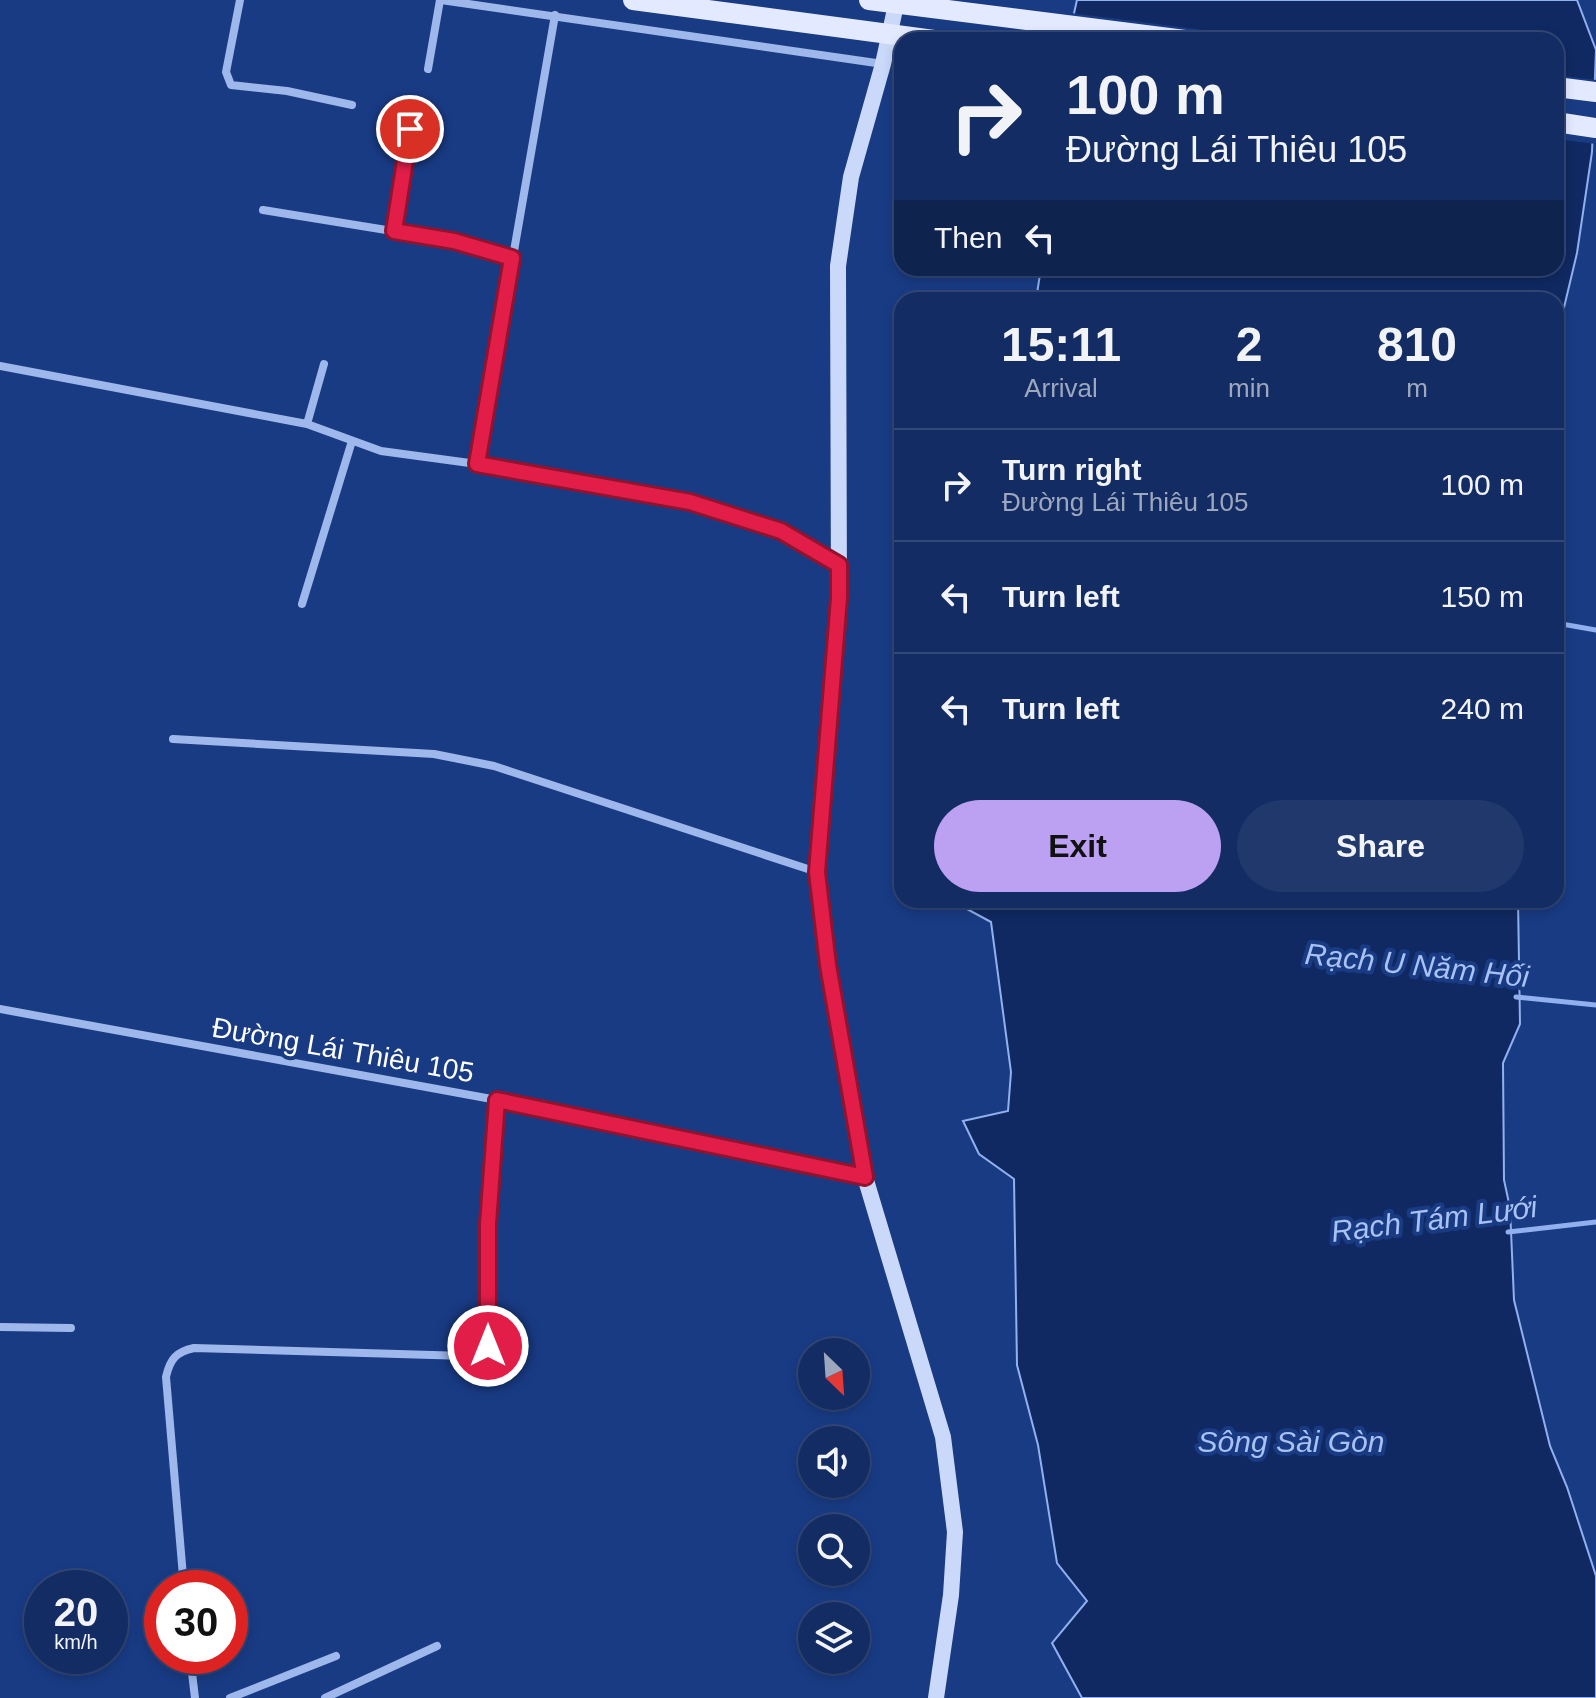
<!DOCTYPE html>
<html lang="en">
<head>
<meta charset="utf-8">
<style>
	:root { --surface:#132c63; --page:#20386c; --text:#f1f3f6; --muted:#9da7be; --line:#324878; --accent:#bca0f2 }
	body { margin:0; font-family:Arial,sans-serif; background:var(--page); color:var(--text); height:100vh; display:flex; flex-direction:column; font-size:30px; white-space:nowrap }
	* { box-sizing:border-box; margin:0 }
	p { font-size:26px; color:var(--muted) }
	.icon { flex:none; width:44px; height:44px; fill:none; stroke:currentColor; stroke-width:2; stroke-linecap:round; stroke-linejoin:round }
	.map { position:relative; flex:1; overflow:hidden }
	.sheet { position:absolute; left:894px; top:292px; width:670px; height:616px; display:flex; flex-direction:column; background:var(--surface); border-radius:24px; box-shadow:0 4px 12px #0003,0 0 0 2px var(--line) }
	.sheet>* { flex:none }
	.top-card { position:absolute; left:894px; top:32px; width:670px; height:244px; border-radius:24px; box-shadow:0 4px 12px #0003,0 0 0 2px var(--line); background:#132c63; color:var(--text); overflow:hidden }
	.needle { width:52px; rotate:155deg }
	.controls { position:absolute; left:798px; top:1338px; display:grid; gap:16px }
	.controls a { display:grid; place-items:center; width:72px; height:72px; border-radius:50%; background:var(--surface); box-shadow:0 4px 12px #0003,0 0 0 2px var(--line); font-size:40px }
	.speed { position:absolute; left:24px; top:1570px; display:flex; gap:16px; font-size:40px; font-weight:700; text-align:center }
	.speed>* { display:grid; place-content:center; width:104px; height:104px; border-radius:50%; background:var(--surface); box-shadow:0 4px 12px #0003,0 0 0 2px var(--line); line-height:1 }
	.speed small { font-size:20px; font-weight:400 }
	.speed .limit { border:12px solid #d22; background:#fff; color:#111 }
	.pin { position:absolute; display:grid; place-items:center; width:68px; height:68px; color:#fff; margin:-34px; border:4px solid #fff; border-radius:50%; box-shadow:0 2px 8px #0007 }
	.me { position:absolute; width:88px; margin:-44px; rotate:0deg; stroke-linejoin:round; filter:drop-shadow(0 0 6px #0008) }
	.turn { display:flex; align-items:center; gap:28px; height:168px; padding:0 40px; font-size:36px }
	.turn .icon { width:104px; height:104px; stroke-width:2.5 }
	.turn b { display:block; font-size:56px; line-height:68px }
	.then { display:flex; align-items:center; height:76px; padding:0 40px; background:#0003; gap:16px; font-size:30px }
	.eta { display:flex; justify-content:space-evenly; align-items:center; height:136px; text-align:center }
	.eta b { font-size:48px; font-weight:700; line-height:56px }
	.action { display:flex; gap:16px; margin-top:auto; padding:16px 40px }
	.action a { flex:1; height:92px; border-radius:48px; background:var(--accent); color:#111; font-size:32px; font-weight:700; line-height:92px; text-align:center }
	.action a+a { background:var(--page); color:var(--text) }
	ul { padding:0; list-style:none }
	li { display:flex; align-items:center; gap:24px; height:112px; padding:0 40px; border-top:2px solid var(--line) }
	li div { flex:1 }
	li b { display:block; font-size:30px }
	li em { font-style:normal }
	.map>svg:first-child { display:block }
	.water { fill:#102962; stroke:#90b1ee; stroke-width:2 }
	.pier { fill:#193b84 }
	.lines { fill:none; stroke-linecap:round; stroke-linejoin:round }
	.stream { stroke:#90b1ee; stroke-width:5 }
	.street { stroke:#9eb8ec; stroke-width:8 }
	.secondary { stroke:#cad9f9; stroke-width:16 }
	.primary { stroke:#e3eaff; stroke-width:20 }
	.primary-bridge { stroke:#e3eaff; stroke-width:20 }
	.route-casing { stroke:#92132f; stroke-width:20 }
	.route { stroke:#e11d48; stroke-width:14 }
	.labels { text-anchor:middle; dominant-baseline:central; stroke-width:8; stroke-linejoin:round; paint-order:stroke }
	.street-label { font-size:28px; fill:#fff; stroke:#193b84 }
	.water-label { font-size:30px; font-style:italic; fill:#a9c2f3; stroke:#193b84 }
</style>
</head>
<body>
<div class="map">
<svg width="1596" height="1698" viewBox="0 0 1596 1698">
	<rect width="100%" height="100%" fill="#193b84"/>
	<path class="water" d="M 1077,0 L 1577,0 L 1596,50 L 1592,152 L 1577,253 L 1556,341 L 1556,300 L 1036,300 L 1041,268 L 1556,268 L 1556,40 L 1068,40 Z
		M 968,900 L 1518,900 L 1520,1024 L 1503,1063 L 1504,1180 L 1510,1208 L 1514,1300 L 1550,1446 L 1567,1487 L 1596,1576 L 1596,1698 L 1082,1698 L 1052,1643 L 1087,1601 L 1057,1563 L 1038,1445 L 1017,1365 L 1014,1179 L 979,1154 L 963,1121 L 1008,1111 L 1011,1072 L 991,922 L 965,908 Z"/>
	<path class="pier" d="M 1071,13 L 1282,40 L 1064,40 Z
		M 1556,75 L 1596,80 L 1596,144 L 1556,139 Z"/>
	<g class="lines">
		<path class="stream" d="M 1556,623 L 1596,630
			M 1516,997 L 1596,1005
			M 1508,1232 L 1596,1222"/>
		<path class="street" d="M 240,0 L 226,72 L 231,85 L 287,91 L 352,105
			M 441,0 L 883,64
			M 428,69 L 440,0
			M 263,210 L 454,241 L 512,258
			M 394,231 L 410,129
			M 0,366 L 307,424 L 381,451 L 477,464 L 555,15
			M 307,424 L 324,364
			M 477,464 L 690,502 L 781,531 L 838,565
			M 302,604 L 352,441
			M 173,739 L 434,754 L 494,766 L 817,872
			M 0,1009 L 497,1100 L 865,1177
			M 0,1327 L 71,1328
			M 184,1588 L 166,1377 C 170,1359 176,1352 194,1348 L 466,1356 L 485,1351 L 488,1346 L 488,1224 L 497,1100
			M 190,1656 L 195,1698
			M 230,1698 L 336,1656
			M 325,1698 L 437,1646"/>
		<path class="secondary" d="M 897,0 L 883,64 L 851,177 L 838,266 L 839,598 L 817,872 L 828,965 L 865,1177 L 943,1437 L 955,1532 L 951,1595 L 936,1698"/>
		<path class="primary" d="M 1556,87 L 1596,92
			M 1556,122 L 1596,128"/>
		<path class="primary-bridge" d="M 633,0 L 934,40
			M 869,0 L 1185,40"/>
	</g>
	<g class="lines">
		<g class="route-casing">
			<path id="route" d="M 410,129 L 394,231 L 454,241 L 512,258 L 477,464 L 690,502 L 781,531 L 839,565 L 839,598 L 817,872 L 828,965 L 865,1177 L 497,1100 L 488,1224 L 488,1346"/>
		</g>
		<use href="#route" class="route"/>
	</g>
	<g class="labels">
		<g class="street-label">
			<text transform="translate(343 1050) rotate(10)">Đường Lái Thiêu 105</text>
		</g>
		<g class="water-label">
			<text transform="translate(1417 965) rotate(6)">Rạch U Năm Hối</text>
			<text transform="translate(1434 1219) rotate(-7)">Rạch Tám Lưới</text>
			<text x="1291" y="1441">Sông Sài Gòn</text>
		</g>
	</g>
</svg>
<div class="controls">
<a><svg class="needle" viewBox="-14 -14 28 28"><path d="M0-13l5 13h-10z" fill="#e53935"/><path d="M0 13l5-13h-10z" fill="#9da7be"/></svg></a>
<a><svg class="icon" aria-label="sound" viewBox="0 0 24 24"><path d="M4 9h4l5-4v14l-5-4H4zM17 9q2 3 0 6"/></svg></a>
<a><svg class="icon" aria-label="search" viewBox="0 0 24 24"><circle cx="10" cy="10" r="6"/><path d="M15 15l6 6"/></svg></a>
<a><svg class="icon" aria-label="layers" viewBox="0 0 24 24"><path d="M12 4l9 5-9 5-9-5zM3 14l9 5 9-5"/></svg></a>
</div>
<div class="speed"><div>20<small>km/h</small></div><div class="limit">30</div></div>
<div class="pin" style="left:410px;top:129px;background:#d93025"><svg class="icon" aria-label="arrive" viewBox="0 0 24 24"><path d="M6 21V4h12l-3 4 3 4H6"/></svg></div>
<svg class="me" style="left:488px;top:1346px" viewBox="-20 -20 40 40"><circle r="17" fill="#e11d48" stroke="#fff" stroke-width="3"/><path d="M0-11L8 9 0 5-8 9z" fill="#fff"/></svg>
<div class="top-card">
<div class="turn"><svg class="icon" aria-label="right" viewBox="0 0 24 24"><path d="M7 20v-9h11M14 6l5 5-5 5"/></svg><div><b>100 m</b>Đường Lái Thiêu 105</div></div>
<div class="then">Then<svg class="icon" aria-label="left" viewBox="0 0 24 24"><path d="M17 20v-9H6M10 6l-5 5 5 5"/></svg></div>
</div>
<section class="sheet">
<div class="eta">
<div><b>15:11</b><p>Arrival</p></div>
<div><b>2</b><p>min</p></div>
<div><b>810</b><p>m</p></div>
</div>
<ul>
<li><svg class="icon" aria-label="right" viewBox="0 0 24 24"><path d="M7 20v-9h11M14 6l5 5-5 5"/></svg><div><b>Turn right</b><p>Đường Lái Thiêu 105</p></div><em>100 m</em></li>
<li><svg class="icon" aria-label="left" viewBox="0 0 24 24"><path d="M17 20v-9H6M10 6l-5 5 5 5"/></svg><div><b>Turn left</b></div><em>150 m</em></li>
<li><svg class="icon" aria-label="left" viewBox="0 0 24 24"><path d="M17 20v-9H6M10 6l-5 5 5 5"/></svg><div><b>Turn left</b></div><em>240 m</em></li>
</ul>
<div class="action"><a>Exit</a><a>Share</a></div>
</section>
</div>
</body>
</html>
